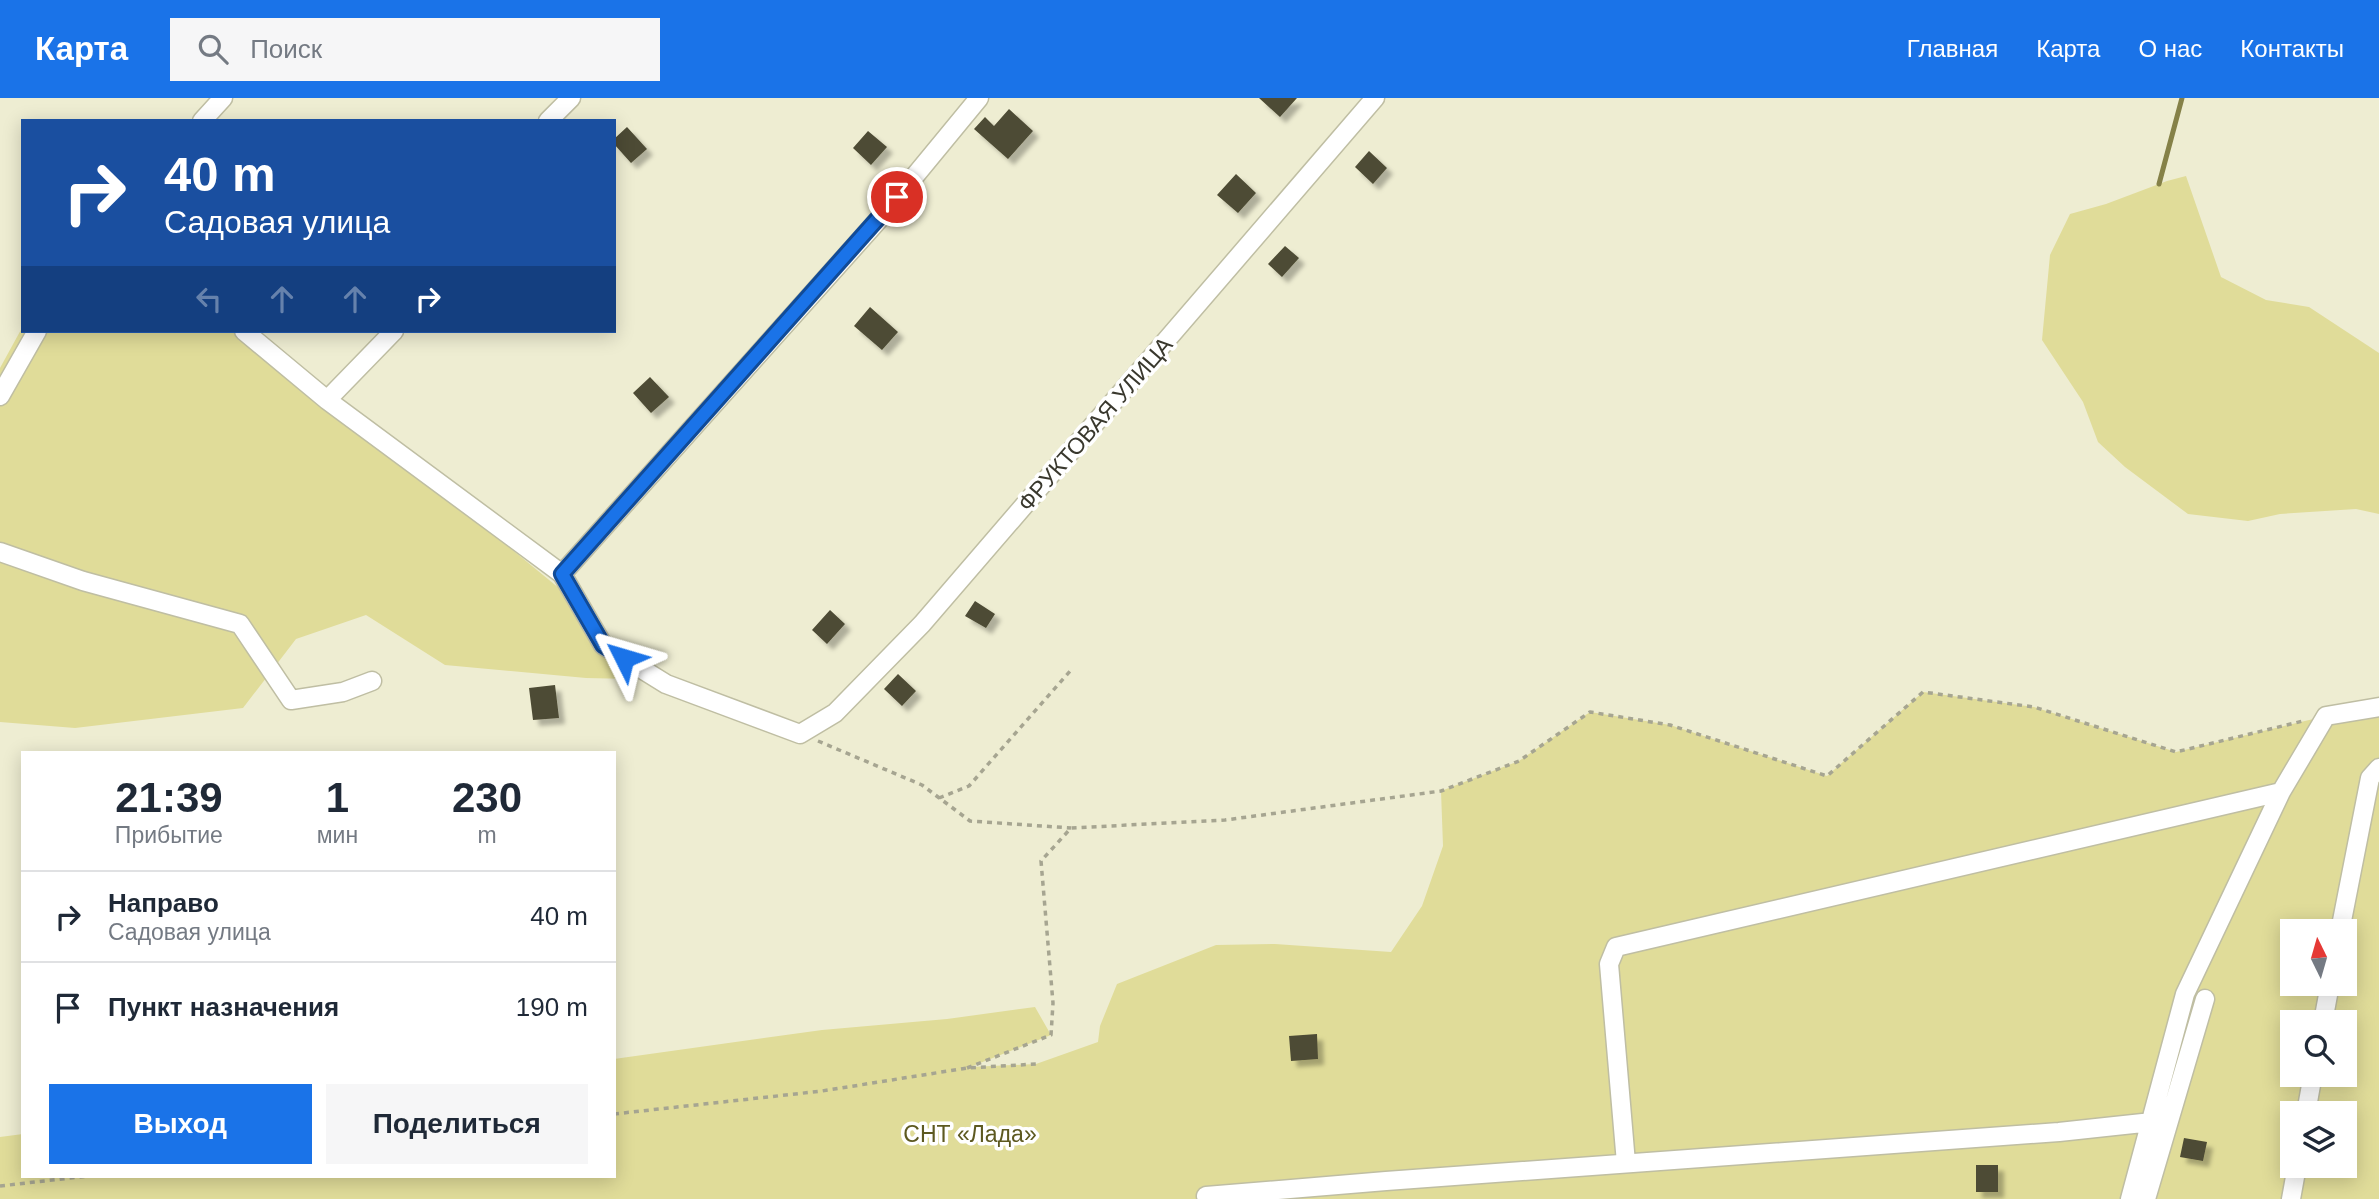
<!DOCTYPE html>
<html lang="ru">
<head>
<meta charset="utf-8">
<style>
	:root { --surface:#fff; --page:#f6f6f7; --text:#1f2937; --muted:#747a83; --line:#e0e1e3; --accent:#1a73e8 }
	body { margin:0; font-family:Arial,sans-serif; background:var(--page); color:var(--text); height:100vh; display:flex; flex-direction:column; font-size:26px; white-space:nowrap }
	* { box-sizing:border-box; margin:0 }
	p { font-size:23px; color:var(--muted) }
	.icon { flex:none; width:38px; height:38px; fill:none; stroke:currentColor; stroke-width:2; stroke-linecap:round; stroke-linejoin:round }
	.map { position:relative; flex:1; overflow:hidden }
	.sheet { position:absolute; left:21px; top:653px; width:595px; height:427px; display:flex; flex-direction:column; background:var(--surface); border-radius:0px; box-shadow:0 4px 18px #0003 }
	.sheet>* { flex:none }
	.top-card { position:absolute; left:21px; top:21px; width:595px; height:214px; border-radius:0px; box-shadow:0 4px 18px #0003; background:#1a4fa0; color:#fff; overflow:hidden }
	.needle { width:46px; rotate:355deg }
	.controls { position:absolute; left:2280px; top:821px; display:grid; gap:14px }
	.controls a { display:grid; place-items:center; width:77px; height:77px; border-radius:0px; background:var(--surface); box-shadow:0 4px 18px #0003; font-size:35px }
	.pin { position:absolute; display:grid; place-items:center; width:60px; height:60px; color:#fff; margin:-30px; border:4px solid #fff; border-radius:50%; box-shadow:0 2px 7px #0007 }
	.me { position:absolute; width:77px; margin:-38px; rotate:310deg; stroke-linejoin:round; filter:drop-shadow(0 0 5px #0008) }
	.turn { display:flex; align-items:center; gap:24px; height:147px; padding:0 28px; font-size:32px }
	.turn .icon { width:91px; height:91px; stroke-width:2.5 }
	.turn b { display:block; font-size:49px; line-height:60px }
	.lanes { display:flex; align-items:center; height:66px; padding:0 28px; background:#0003; justify-content:center; gap:35px; direction:ltr }
	.lanes .off { opacity:.35 }
	.eta { display:flex; justify-content:space-evenly; align-items:center; height:119px; text-align:center }
	.eta b { font-size:42px; font-weight:800; line-height:49px }
	.primary-button { display:flex; gap:14px; margin-top:auto; padding:14px 28px }
	.primary-button a { flex:1; height:80px; border-radius:0px; background:var(--accent); color:#fff; font-size:28px; font-weight:800; line-height:80px; text-align:center }
	.primary-button a+a { background:var(--page); color:var(--text) }
	ul { padding:0; list-style:none }
	li { display:flex; align-items:center; gap:21px; height:91px; padding:0 28px; border-top:2px solid var(--line) }
	li div { flex:1 }
	li b { display:block; font-size:26px }
	li em { font-style:normal }
	header { display:flex; align-items:center; gap:42px; box-sizing:border-box; height:98px; padding:0 35px; background:var(--accent); color:#fff }
	header strong { font-size:33px }
	nav { display:flex; gap:38px; margin-inline-start:auto; font-size:24px }
	.search { width:490px; height:63px; background:var(--page); display:flex; align-items:center; gap:18px; box-sizing:border-box; padding:0 24px; border-radius:0px; color:var(--muted); font-size:26px }
	.map>svg:first-child { display:block }
	.green { fill:#e0dc99; fill-rule:evenodd }
	.lines { fill:none; stroke-linecap:round; stroke-linejoin:round }
	.stream { stroke:#858148; stroke-width:5 }
	.building { fill:#4d4b34; filter:url(#shadow) }
	.minor-casing { stroke:#bfbea3; stroke-width:21 }
	.path { stroke:#a6a591; stroke-width:3.5; stroke-dasharray:5 5; stroke-linecap:butt }
	.minor { stroke:#fff; stroke-width:18 }
	.route-casing { stroke:#114b97; stroke-width:18 }
	.route { stroke:#1a73e8; stroke-width:12 }
	.labels { text-anchor:middle; dominant-baseline:central; stroke-width:7; stroke-linejoin:round; paint-order:stroke }
	.street-label { font-size:23px; fill:#39382d; stroke:#fff }
	.park-label { font-size:23px; fill:#5d5920; stroke:#fff }
</style>
</head>
<body>
<header>
<strong>Карта</strong>
<div class="search"><svg class="icon" aria-label="search" viewBox="0 0 24 24"><circle cx="10" cy="10" r="6"/><path d="M15 15l6 6"/></svg>Поиск</div>
<nav><a>Главная</a><a>Карта</a><a>О нас</a><a>Контакты</a></nav>
</header>
<div class="map">
<svg width="2379" height="1101" viewBox="0 0 2379 1101">
	<defs>
		<filter id="shadow"><feDropShadow dx="6" dy="6" stdDeviation="2" flood-color="#0004"/></filter>
	</defs>
	<rect width="100%" height="100%" fill="#eeedd2"/>
	<path class="green" d="M 2186,78 L 2221,179 L 2266,202 L 2309,209 L 2379,255 L 2379,416 L 2356,411 L 2280,416 L 2248,423 L 2188,416 L 2125,369 L 2098,344 L 2083,304 L 2042,242 L 2050,157 L 2070,116 L 2106,106 L 2167,83 Z
		M 23,228 L 23,233 L 246,233 L 599,523 L 631,581 L 586,580 L 445,567 L 366,517 L 296,541 L 243,610 L 75,630 L 0,624 L 0,270 Z
		M 1923,594 L 2034,609 L 2176,654 L 2326,618 L 2379,609 L 2379,1101 L 0,1101 L 0,1039 L 23,1036 L 23,1078 L 614,1078 L 614,961 L 822,932 L 947,921 L 1035,909 L 1051,937 L 970,969 L 1036,966 L 1098,944 L 1100,928 L 1117,886 L 1216,847 L 1275,846 L 1391,854 L 1422,808 L 1443,748 L 1441,693 L 1519,663 L 1590,614 L 1670,627 L 1827,678 ZM 2292,833 L 2345,833 L 2345,886 L 2292,886 ZM 2292,924 L 2345,924 L 2345,976 L 2292,976 ZM 2292,1015 L 2345,1015 L 2345,1068 L 2292,1068 Z"/>
	<g class="lines">
		<path class="stream" d="M 2159,86 L 2182,0"/>
	</g>
	<path class="building" d="M 1259,0 L 1297,0 L 1280,19 Z
		M 1009,11 L 1033,33 L 1008,61 L 974,31 L 985,19 L 994,28 Z
		M 627,29 L 647,51 L 631,65 L 614,46 L 614,41 Z
		M 868,33 L 887,49 L 871,67 L 853,50 Z
		M 1369,53 L 1387,70 L 1373,86 L 1355,69 Z
		M 1236,76 L 1256,95 L 1238,115 L 1217,97 Z
		M 1285,148 L 1299,160 L 1282,179 L 1268,166 Z
		M 870,209 L 898,234 L 882,252 L 854,228 Z
		M 650,279 L 669,299 L 651,315 L 633,295 Z
		M 975,503 L 995,516 L 986,530 L 965,518 Z
		M 830,512 L 845,526 L 827,546 L 812,532 Z
		M 898,576 L 916,593 L 902,608 L 884,591 Z
		M 555,587 L 559,620 L 533,622 L 529,590 Z
		M 1317,936 L 1318,961 L 1291,963 L 1289,938 Z
		M 2184,1040 L 2207,1044 L 2203,1063 L 2180,1059 Z
		M 1976,1067 L 1998,1067 L 1998,1094 L 1976,1094 Z"/>
	<g class="lines">
		<g class="minor-casing">
			<path id="minor" d="M 202,23 L 223,0
				M 548,23 L 571,0
				M 244,233 L 327,302 L 562,476 L 603,547 L 666,586 L 800,636 L 835,615 L 922,526 L 1375,0
				M 0,298 L 37,233
				M 327,302 L 394,233
				M 0,454 L 83,483 L 240,526 L 291,602 L 343,594 L 372,583
				M 562,476 L 881,119 L 979,0
				M 2340,833 L 2370,680 L 2379,670
				M 2323,924 L 2330,886
				M 2306,1015 L 2313,976
				M 1626,1065 L 1609,866 L 1616,849 L 2281,694
				M 1207,1101 L 1206,1098 L 1386,1083 L 2059,1034 L 2152,1024
				M 2130,1101 L 2185,896 L 2281,694 L 2326,618 L 2379,609
				M 2146,1101 L 2205,901
				M 2291,1101 L 2297,1068"/>
		</g>
		<path class="path" d="M 818,643 L 922,687 L 970,723 L 1071,730
			M 939,700 L 969,688 L 1071,572
			M 967,970 L 1051,937 L 1053,905 L 1041,763 L 1071,730 L 1225,722 L 1441,693 L 1519,663 L 1590,614 L 1670,627 L 1827,678 L 1923,594 L 2034,609 L 2176,654 L 2303,623
			M 614,1016 L 822,993 L 967,970 L 1036,966
			M 0,1088 L 88,1078"/>
		<use href="#minor" class="minor"/>
	</g>
	<g class="lines">
		<g class="route-casing">
			<path id="route" d="M 624,560 L 603,547 L 562,476 L 897,99"/>
		</g>
		<use href="#route" class="route"/>
	</g>
	<g class="labels">
		<g class="street-label">
			<text transform="translate(1095 326) rotate(-49)">ФРУКТОВАЯ УЛИЦА</text>
		</g>
		<g class="park-label">
			<text x="970" y="1036">СНТ «Лада»</text>
		</g>
	</g>
</svg>
<div class="controls">
<a><svg class="needle" viewBox="-14 -14 28 28"><path d="M0-13l5 13h-10z" fill="#e53935"/><path d="M0 13l5-13h-10z" fill="#747a83"/></svg></a>
<a><svg class="icon" aria-label="search" viewBox="0 0 24 24"><circle cx="10" cy="10" r="6"/><path d="M15 15l6 6"/></svg></a>
<a><svg class="icon" aria-label="layers" viewBox="0 0 24 24"><path d="M12 4l9 5-9 5-9-5zM3 14l9 5 9-5"/></svg></a>
</div>
<div class="pin" style="left:897px;top:99px;background:#d93025"><svg class="icon" aria-label="arrive" viewBox="0 0 24 24"><path d="M6 21V4h12l-3 4 3 4H6"/></svg></div>
<svg class="me" style="left:624px;top:560px" viewBox="-20 -20 40 40"><path d="M0-17L14 15 0 8-14 15z" fill="#1a73e8" stroke="#fff" stroke-width="4"/></svg>
<div class="top-card">
<div class="turn"><svg class="icon" aria-label="right" viewBox="0 0 24 24"><path d="M7 20v-9h11M14 6l5 5-5 5"/></svg><div><b>40 m</b>Садовая улица</div></div>
<div class="lanes"><svg class="icon off" aria-label="left" viewBox="0 0 24 24"><path d="M17 20v-9H6M10 6l-5 5 5 5"/></svg><svg class="icon off" aria-label="ahead" viewBox="0 0 24 24"><path d="M12 20V5M6 11l6-6 6 6"/></svg><svg class="icon off" aria-label="ahead" viewBox="0 0 24 24"><path d="M12 20V5M6 11l6-6 6 6"/></svg><svg class="icon" aria-label="right" viewBox="0 0 24 24"><path d="M7 20v-9h11M14 6l5 5-5 5"/></svg></div>
</div>
<section class="sheet">
<div class="eta">
<div><b>21:39</b><p>Прибытие</p></div>
<div><b>1</b><p>мин</p></div>
<div><b>230</b><p>m</p></div>
</div>
<ul>
<li><svg class="icon" aria-label="right" viewBox="0 0 24 24"><path d="M7 20v-9h11M14 6l5 5-5 5"/></svg><div><b>Направо</b><p>Садовая улица</p></div><em>40 m</em></li>
<li><svg class="icon" aria-label="arrive" viewBox="0 0 24 24"><path d="M6 21V4h12l-3 4 3 4H6"/></svg><div><b>Пункт назначения</b></div><em>190 m</em></li>
</ul>
<div class="primary-button"><a>Выход</a><a>Поделиться</a></div>
</section>
</div>
</body>
</html>
